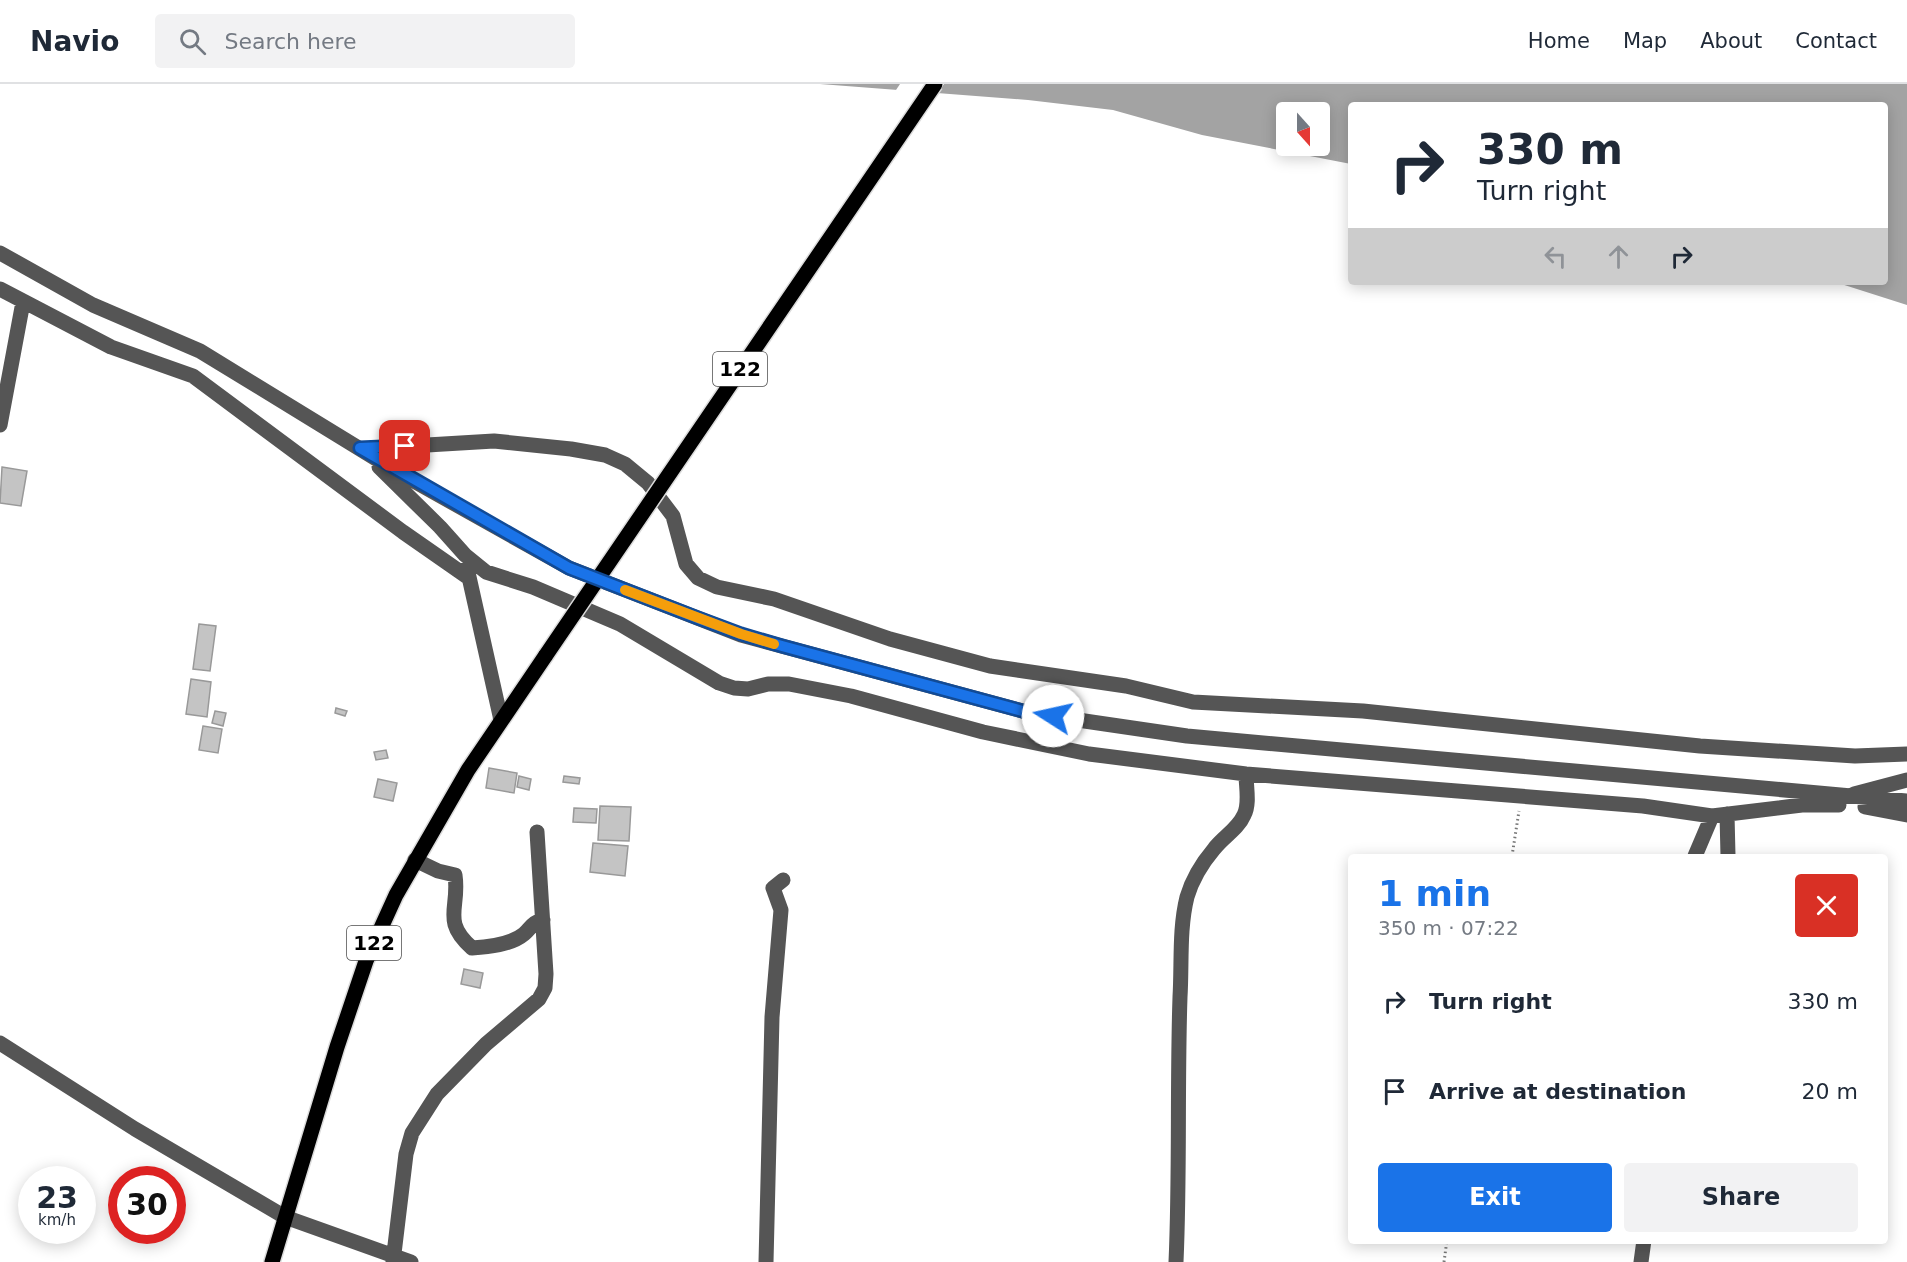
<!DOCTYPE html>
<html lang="en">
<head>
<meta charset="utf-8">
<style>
	:root { --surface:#fff; --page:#f2f2f3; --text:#1f2937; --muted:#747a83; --line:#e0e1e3; --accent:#1a73e8 }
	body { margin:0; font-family:"DejaVu Sans",sans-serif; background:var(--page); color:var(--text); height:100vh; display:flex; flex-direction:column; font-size:22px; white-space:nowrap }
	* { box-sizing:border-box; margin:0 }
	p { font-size:20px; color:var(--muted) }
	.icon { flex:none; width:33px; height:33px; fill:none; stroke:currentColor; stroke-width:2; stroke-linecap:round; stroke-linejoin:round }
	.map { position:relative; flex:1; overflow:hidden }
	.side { position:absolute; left:1348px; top:770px; width:540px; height:390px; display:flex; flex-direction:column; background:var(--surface); border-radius:6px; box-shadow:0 3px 15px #0003 }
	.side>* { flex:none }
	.guide { position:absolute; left:1348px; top:18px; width:540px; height:183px; border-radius:6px; box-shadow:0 3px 15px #0003; background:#fff; color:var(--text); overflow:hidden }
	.needle { width:39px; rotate:159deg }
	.controls { position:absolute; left:1276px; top:18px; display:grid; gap:12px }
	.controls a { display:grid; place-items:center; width:54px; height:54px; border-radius:6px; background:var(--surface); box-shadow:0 3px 15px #0003; font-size:30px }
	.speed { position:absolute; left:18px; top:1082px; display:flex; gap:12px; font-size:30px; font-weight:700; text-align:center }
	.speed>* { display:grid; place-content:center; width:78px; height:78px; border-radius:50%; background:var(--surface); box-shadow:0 3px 15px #0003; line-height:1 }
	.speed small { font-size:15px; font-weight:400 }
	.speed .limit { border:9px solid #d22; background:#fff; color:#111 }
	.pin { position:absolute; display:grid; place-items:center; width:51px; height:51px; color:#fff; margin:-26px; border-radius:12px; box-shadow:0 3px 9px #0006 }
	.me { position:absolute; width:66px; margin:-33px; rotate:280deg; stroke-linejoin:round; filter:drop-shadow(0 0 4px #0008) }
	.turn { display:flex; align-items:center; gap:21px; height:126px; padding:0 30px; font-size:27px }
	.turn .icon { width:78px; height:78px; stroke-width:2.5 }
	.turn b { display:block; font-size:42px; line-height:51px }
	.lanes { display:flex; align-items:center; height:57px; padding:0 30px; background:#0003; justify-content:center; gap:30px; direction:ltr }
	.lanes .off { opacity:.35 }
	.round { display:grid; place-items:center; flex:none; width:63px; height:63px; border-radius:6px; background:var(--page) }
	.headline { display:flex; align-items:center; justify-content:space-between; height:102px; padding:0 30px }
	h1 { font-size:36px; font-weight:700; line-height:45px; color:var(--accent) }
	.button { display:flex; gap:12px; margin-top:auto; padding:12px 30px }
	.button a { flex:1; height:69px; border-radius:6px; background:var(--accent); color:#fff; font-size:24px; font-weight:700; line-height:69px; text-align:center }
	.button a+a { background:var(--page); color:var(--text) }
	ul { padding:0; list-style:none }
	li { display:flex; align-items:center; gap:18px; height:90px; padding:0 30px }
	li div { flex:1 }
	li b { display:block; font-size:22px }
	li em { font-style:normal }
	header { display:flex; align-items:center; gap:36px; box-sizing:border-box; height:84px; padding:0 30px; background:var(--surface); border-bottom:2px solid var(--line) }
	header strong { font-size:28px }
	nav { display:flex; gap:33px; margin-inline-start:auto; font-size:21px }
	.search { width:420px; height:54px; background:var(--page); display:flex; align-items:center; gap:15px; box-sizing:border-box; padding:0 21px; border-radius:6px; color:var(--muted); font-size:22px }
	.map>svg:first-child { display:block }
	.water { fill:#a3a3a3; fill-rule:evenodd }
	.pier { fill:#fff }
	.building { fill:#c4c4c4; stroke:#999; stroke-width:1.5 }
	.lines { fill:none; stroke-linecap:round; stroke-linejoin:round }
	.major-casing { stroke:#dbdbdb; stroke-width:18 }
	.path { stroke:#777; stroke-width:3; stroke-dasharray:1.5 3; stroke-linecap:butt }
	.minor { stroke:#555; stroke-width:15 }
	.major { stroke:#000; stroke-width:15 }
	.major-bridge-casing { stroke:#dbdbdb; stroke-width:18; stroke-linecap:butt }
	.major-bridge { stroke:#000; stroke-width:15 }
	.route-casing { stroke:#114b97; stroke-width:15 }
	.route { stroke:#1a73e8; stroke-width:10 }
	.slow { stroke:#f59e0b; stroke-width:10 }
	.labels { text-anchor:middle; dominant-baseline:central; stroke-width:4.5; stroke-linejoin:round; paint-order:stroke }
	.shield { fill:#fff; stroke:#4c4c4c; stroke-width:1.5 }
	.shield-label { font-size:20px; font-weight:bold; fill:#000 }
</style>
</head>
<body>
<header>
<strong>Navio</strong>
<div class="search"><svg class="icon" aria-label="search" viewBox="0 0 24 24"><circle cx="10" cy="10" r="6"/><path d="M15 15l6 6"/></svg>Search here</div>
<nav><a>Home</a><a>Map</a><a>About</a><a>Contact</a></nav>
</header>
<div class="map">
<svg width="1907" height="1178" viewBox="0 0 1907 1178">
	<rect width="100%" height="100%" fill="#fff"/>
	<path class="water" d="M 820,0 L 1907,0 L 1907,221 L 1835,198 L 1886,198 L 1886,21 L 1352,21 L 1351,80 L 1202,51 L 1113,26 L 1028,16 ZM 1287,28 L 1320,28 L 1320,62 L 1287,62 Z"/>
	<path class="pier" d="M 900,0 L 944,0 L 936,12 L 894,9 Z"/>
	<path class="building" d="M 2,383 L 27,387 L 21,422 L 0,419 Z
		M 199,540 L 216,542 L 210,587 L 193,585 Z
		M 191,595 L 211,598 L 207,633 L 186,630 Z
		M 336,624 L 347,627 L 345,632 L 335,629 Z
		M 215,627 L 226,629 L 223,642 L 212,639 Z
		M 203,642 L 222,645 L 218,669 L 199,666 Z
		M 386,666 L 388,674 L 376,676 L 374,668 Z
		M 489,684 L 517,689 L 514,709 L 486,704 Z
		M 519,692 L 531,695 L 529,706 L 517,703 Z
		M 564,692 L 580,694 L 579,700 L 563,698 Z
		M 378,695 L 397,699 L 393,717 L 374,713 Z
		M 600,722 L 631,723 L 629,757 L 598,756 Z
		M 574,724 L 597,725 L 596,739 L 573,738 Z
		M 593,759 L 628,762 L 625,792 L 590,788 Z
		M 464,885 L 483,889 L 480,904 L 461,900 Z"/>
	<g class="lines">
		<g class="major-casing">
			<path id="major" d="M 272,1178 L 337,963 L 366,877 L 396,811 L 468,686 L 546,571"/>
		</g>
		<path class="path" d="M 1512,772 L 1519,727
			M 1444,1178 L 1447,1156"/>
		<path class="minor" d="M 0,169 L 93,221 L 200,267 L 396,387 L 569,484 L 741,551 L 1030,629 L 1187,652 L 1907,717
			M 0,205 L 111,263 L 193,292 L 403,448 L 469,494
			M 0,341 L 23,218
			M 360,365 L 494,357 L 571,365 L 605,371 L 625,380 L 648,399 L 673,432 L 686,480 L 698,494 L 717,503 L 774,515 L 890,555 L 990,582 L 1126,602 L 1193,618 L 1363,627 L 1700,662 L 1855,672 L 1907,670
			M 379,383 L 440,443 L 465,471 L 486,488 L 533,503 L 620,540 L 719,599 L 734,604 L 748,605 L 768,600 L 789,600 L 851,612 L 983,648 L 1089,670 L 1246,690 L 1643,722 L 1712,732 L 1802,721 L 1839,721
			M 467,484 L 501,636
			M 1854,710 L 1907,696
			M 1865,723 L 1907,731
			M 1727,730 L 1728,772
			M 1695,772 L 1712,732
			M 415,776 L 438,787 L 455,791 C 460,824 441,837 472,864 C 488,863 511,861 524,850 C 532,843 532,838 543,836
			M 0,959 L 135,1045 L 285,1133 L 411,1178
			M 393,1178 L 406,1070 L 412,1049 L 437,1010 L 486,960 L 539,915 L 545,904 L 546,890 L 537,748
			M 766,1178 L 772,933 L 781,826 L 773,804 L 783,796
			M 1176,1178 C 1180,1090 1177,1001 1180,913 C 1182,880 1179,845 1187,813 C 1192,796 1203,778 1214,765 C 1223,753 1238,745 1244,731 C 1250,720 1246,703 1246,690
			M 1641,1178 L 1644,1156"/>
		<use href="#major" class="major"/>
		<g class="major-bridge-casing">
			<path id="major-bridge" d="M 546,571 L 935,0"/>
		</g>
		<use href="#major-bridge" class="major-bridge"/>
	</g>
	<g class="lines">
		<g class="route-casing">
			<path id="route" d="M 405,362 L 360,364 L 569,484 L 698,534 L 741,550 L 782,562 L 1030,629 L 1053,632"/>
		</g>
		<use href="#route" class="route"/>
		<path class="slow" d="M 625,506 L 741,550 L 774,560"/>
	</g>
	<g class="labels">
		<g class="shield">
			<rect x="713" y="268" width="54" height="34" rx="4.5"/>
			<rect x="347" y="842" width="54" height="34" rx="4.5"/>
		</g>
		<g class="shield-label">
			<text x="740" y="285">122</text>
			<text x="374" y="859">122</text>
		</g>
	</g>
</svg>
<div class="controls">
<a><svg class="needle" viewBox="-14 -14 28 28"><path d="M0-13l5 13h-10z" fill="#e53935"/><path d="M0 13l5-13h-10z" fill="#747a83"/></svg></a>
</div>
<div class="speed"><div>23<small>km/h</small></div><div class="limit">30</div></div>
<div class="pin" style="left:405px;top:362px;background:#d93025"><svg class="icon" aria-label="arrive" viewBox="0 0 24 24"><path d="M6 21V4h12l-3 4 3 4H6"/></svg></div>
<svg class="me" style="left:1053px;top:632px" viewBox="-20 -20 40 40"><circle r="19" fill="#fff"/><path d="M0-13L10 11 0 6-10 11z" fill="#1a73e8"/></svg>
<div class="guide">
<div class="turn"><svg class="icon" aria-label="right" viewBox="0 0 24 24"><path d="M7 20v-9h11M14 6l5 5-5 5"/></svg><div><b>330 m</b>Turn right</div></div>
<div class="lanes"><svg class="icon off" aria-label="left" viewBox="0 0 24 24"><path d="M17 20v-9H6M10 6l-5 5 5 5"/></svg><svg class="icon off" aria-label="ahead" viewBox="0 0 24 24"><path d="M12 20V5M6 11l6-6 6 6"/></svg><svg class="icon" aria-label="right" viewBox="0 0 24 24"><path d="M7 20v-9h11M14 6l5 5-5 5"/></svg></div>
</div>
<section class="side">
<div class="headline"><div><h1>1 min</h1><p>350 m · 07:22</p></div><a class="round" style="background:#d93025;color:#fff"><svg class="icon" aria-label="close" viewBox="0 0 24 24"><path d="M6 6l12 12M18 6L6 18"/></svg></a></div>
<ul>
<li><svg class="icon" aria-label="right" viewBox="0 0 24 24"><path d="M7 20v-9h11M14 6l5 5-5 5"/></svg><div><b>Turn right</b></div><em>330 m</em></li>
<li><svg class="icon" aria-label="arrive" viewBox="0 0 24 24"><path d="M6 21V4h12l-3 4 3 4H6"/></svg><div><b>Arrive at destination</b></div><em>20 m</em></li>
</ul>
<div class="button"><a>Exit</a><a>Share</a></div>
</section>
</div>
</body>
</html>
